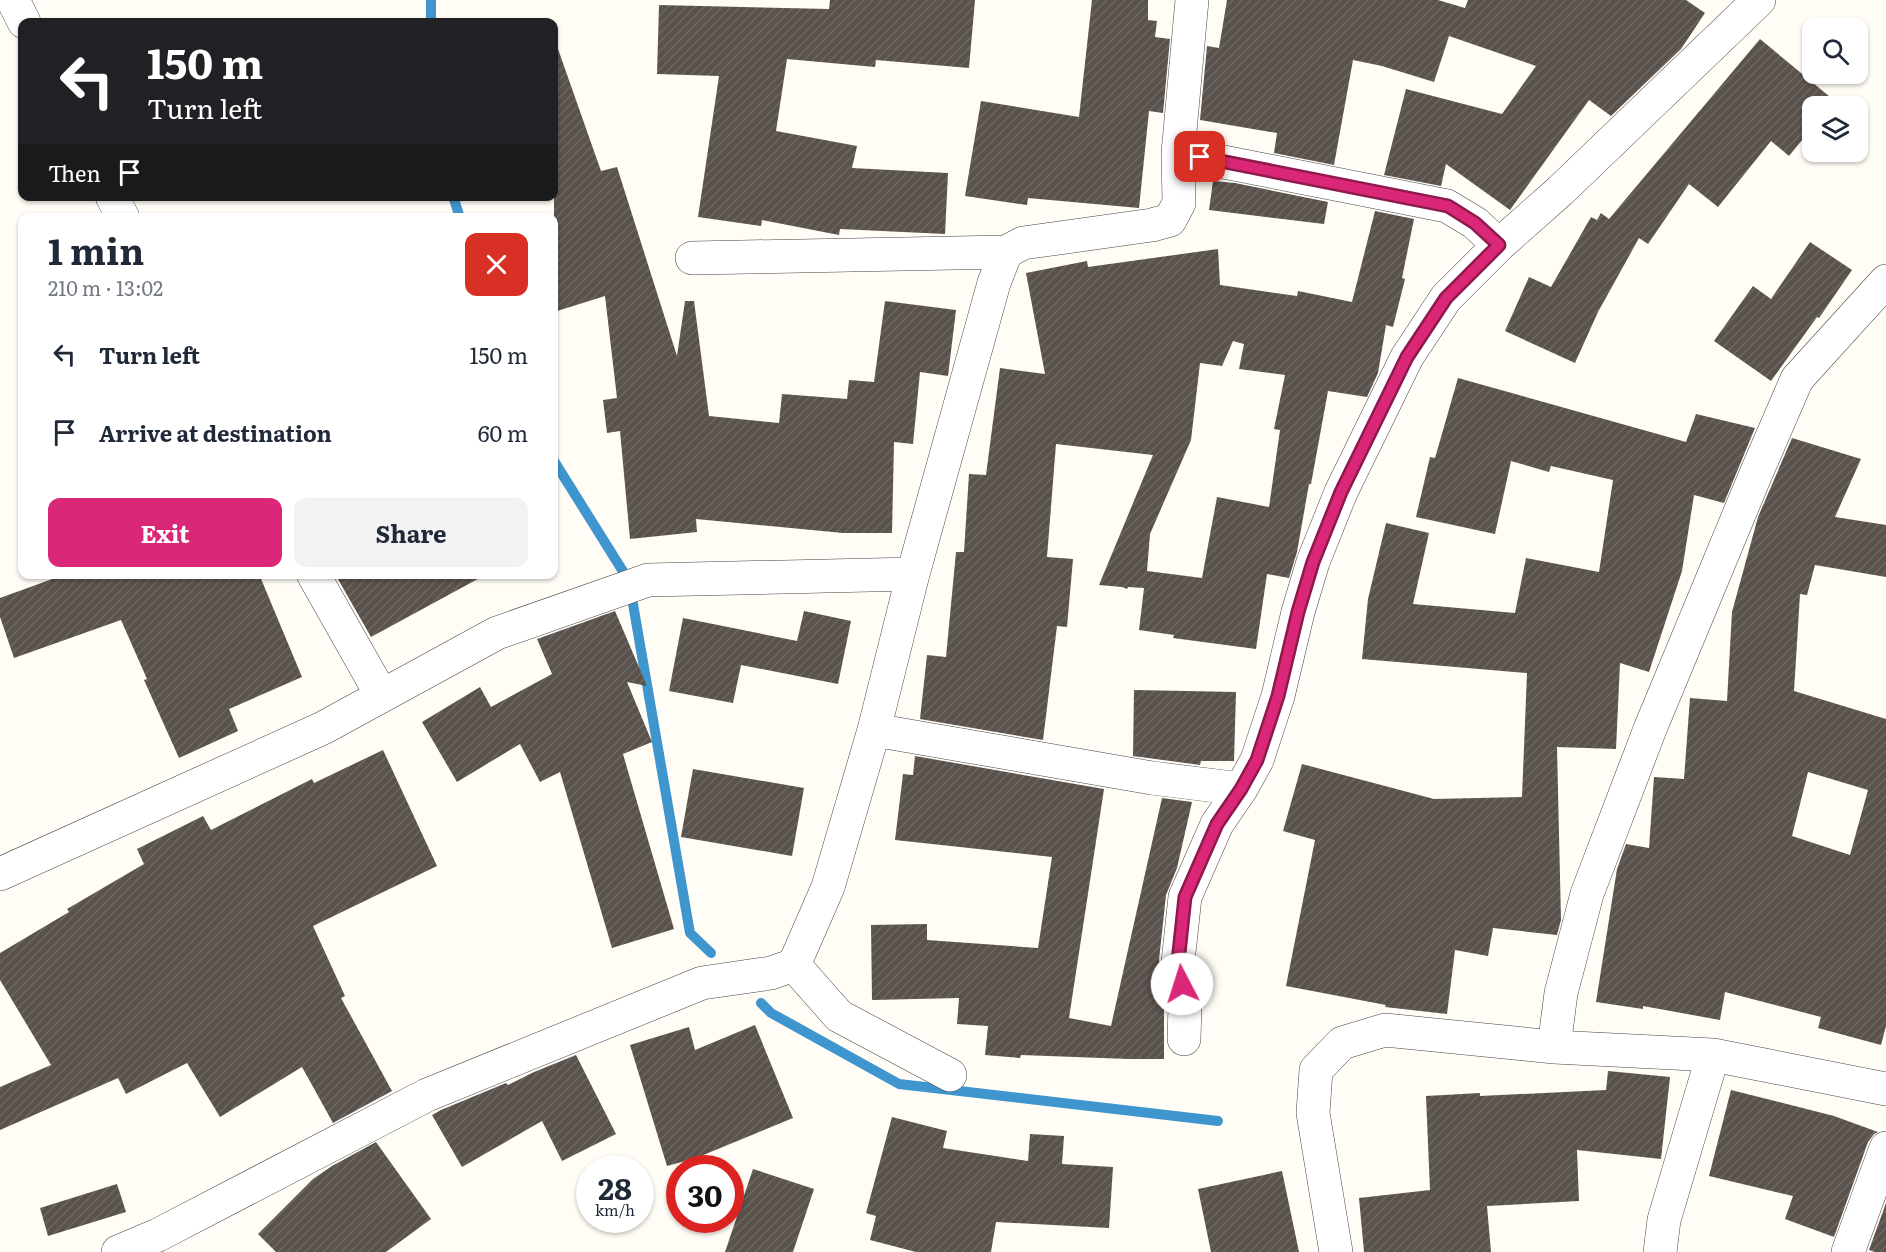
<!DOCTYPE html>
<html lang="en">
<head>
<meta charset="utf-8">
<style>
	:root { --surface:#fff; --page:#f2f2f3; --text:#1f2937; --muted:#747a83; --accent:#db2777 }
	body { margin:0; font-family:Literata,serif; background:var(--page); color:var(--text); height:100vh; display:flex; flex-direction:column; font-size:22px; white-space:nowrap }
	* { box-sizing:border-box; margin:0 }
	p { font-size:20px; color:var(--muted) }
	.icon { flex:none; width:33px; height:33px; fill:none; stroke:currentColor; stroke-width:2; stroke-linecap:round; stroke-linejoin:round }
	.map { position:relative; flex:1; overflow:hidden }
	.drawer { position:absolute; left:18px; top:213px; width:540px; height:366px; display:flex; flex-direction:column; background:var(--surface); border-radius:12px; box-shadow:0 2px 4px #0004 }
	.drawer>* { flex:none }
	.banner { position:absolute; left:18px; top:18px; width:540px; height:183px; border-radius:12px; box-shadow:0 2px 4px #0004; background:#202124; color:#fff; overflow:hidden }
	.fabs { position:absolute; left:1802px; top:18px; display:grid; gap:12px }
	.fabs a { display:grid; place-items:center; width:66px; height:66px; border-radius:12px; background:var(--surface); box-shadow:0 2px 4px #0004; font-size:30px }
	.speed { position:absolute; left:576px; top:1155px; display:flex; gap:12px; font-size:30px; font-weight:700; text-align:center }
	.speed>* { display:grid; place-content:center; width:78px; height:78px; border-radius:50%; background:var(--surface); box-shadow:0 2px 4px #0004; line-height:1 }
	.speed small { font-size:15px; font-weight:400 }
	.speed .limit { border:9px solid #d22; background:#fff; color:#111 }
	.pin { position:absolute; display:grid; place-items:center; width:51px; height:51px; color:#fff; margin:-26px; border-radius:12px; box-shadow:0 3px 9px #0006 }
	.me { position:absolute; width:66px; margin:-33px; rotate:355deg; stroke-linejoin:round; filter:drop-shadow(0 0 4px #0008) }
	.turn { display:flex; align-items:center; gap:21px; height:126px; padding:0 30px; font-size:27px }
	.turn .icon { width:78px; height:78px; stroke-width:2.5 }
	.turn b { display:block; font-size:42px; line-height:51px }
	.then { display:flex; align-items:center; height:57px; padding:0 30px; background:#0003; gap:12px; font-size:22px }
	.round { display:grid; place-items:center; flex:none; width:63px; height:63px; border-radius:12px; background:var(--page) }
	.summary { display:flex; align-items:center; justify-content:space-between; height:102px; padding:0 30px }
	h1 { font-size:36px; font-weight:700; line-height:45px }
	.action { display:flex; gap:12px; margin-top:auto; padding:12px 30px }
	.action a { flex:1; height:69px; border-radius:12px; background:var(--accent); color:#fff; font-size:24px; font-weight:700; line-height:69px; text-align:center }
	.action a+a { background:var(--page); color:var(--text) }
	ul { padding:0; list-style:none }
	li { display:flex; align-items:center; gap:18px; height:78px; padding:0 30px }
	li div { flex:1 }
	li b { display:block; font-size:22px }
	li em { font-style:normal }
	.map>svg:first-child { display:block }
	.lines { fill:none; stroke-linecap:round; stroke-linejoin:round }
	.stream { stroke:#3f96cf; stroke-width:10 }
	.building { fill:url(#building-hatch); fill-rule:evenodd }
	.minor-casing { stroke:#444; stroke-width:34 }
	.minor { stroke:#fff; stroke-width:33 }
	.route-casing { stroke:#8e194d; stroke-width:15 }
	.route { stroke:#db2777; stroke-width:10 }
</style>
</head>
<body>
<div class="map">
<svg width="1886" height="1252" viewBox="0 0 1886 1252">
	<defs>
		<pattern id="building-hatch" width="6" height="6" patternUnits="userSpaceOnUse" patternTransform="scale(1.5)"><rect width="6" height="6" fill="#5a524d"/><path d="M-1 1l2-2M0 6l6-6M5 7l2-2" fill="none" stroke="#6d6662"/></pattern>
	</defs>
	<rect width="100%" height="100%" fill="#fffdf5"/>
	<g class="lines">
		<path class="stream" d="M 431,0 L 431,22
			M 453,196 L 460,218
			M 554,461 L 629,581 L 690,933 L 711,953
			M 761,1003 L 771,1013 L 899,1084 L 1218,1121"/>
	</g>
	<path class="building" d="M 830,0 L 975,0 L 969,68 L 876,60 L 875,67 L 787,59 L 776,131 L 857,146 L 852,168 L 948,173 L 945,234 L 840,229 L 839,235 L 762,220 L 761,226 L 698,217 L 719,76 L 657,74 L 659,5 L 829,9 Z
		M 1092,0 L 1148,0 L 1148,20 L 1157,21 L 1155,37 L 1170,39 L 1163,113 L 1149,111 L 1139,208 L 1028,198 L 1027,205 L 965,196 L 981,101 L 1079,117 Z
		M 1227,0 L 1438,0 L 1465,8 L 1468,0 L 1686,0 L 1705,13 L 1681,49 L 1611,116 L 1589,100 L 1510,210 L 1446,164 L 1441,186 L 1384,175 L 1406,89 L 1502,114 L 1536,66 L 1449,36 L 1434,82 L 1382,66 L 1353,60 L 1334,165 L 1274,153 L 1277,133 L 1200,120 L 1207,46 L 1219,48 Z
		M 1760,39 L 1841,106 L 1812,106 L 1812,128 L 1789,156 L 1771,141 L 1718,207 L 1689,184 L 1648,244 L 1639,238 L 1598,312 L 1575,363 L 1505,331 L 1529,277 L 1551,287 L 1591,217 L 1597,220 L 1601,213 L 1609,219 Z
		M 558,49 L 601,171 L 617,167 L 677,356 L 685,301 L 694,301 L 709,416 L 779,423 L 782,394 L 847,399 L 849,380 L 874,382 L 885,301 L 956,310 L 948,376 L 920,372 L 913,444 L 894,442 L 892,533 L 843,533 L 696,519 L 697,532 L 630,539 L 620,431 L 607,433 L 603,400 L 617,398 L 605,296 L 554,312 L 554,50 Z
		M 1213,181 L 1235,183 L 1328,202 L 1324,224 L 1209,210 Z
		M 1375,211 L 1414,219 L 1402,278 L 1405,279 L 1393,327 L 1386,325 L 1378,373 L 1367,397 L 1328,391 L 1311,484 L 1309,484 L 1297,552 L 1289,578 L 1267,574 L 1256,649 L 1173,638 L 1174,635 L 1139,630 L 1144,588 L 1128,587 L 1127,589 L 1122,587 L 1099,585 L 1153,455 L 1056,444 L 1047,557 L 1073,559 L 1067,627 L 1057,626 L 1043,740 L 920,719 L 927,655 L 946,657 L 956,552 L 964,552 L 969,474 L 986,475 L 1000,368 L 1045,374 L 1026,273 L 1087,261 L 1088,267 L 1218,249 L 1220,285 L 1297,296 L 1298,291 L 1352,302 ZM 1233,341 L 1244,344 L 1239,369 L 1285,375 L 1274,429 L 1280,430 L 1269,507 L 1217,497 L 1202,578 L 1147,571 L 1150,534 L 1191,440 L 1200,363 L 1222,366 Z
		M 1810,242 L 1852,270 L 1819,318 L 1817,317 L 1771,381 L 1714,341 L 1753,286 L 1771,299 Z
		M 1458,378 L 1686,442 L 1696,414 L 1755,428 L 1724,503 L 1694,495 L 1682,571 L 1649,672 L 1620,663 L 1616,749 L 1557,747 L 1561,920 L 1557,935 L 1493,928 L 1488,956 L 1455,950 L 1447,1014 L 1385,1007 L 1386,1005 L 1286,986 L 1315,840 L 1283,831 L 1302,764 L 1434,799 L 1522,797 L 1527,673 L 1362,659 L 1368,599 L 1386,523 L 1429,533 L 1413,604 L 1515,613 L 1526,558 L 1599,572 L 1613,480 L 1551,466 L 1549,472 L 1511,461 L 1495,534 L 1416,517 L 1430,457 L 1435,458 Z
		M 1792,438 L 1861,459 L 1835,517 L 1886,525 L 1886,577 L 1815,565 L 1807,595 L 1800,594 L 1794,691 L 1886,719 L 1886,1026 L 1881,1045 L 1818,1028 L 1821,1017 L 1725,992 L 1720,1020 L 1643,1006 L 1643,1009 L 1596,1002 L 1617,869 L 1626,844 L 1649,848 L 1654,777 L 1684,779 L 1690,698 L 1727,701 L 1732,612 L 1758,517 ZM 1808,772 L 1868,790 L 1850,855 L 1792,836 Z
		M 66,574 L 259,574 L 302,677 L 229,709 L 238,731 L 179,758 L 144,680 L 147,679 L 121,620 L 14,658 L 0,617 L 0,598 Z
		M 335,574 L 487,574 L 371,637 Z
		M 615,611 L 647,686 L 627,682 L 652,742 L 623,754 L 674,929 L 612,948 L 560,772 L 540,782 L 520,744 L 457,782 L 422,722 L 480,687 L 491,707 L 552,674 L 537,639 Z
		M 804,611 L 851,621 L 838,684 L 741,665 L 733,703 L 669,691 L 683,618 L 797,641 Z
		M 1134,690 L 1236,692 L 1234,761 L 1201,761 L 1200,765 L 1133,756 Z
		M 383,750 L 437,866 L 313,926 L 345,996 L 341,998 L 392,1091 L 333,1123 L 302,1067 L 220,1117 L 187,1063 L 126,1094 L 118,1078 L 0,1130 L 0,1087 L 51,1065 L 0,980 L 0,953 L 69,912 L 67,909 L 144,864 L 137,849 L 203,816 L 211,830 L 312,779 L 314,783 Z
		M 915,756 L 1104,789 L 1069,1018 L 1111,1026 L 1162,798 L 1192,802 L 1177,868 L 1166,895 L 1159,960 L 1164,992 L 1164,1059 L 1129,1059 L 1021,1055 L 1020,1058 L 985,1055 L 988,1026 L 957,1024 L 959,998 L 872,1000 L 871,925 L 927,924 L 927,940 L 1038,948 L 1052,857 L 895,840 L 903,774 L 913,775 Z
		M 693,769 L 804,788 L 792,856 L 681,837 Z
		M 755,1025 L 793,1118 L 696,1158 L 667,1166 L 630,1045 L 689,1027 L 695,1050 Z
		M 576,1055 L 616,1134 L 562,1161 L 542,1121 L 462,1167 L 432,1115 L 441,1110 L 506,1083 L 508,1085 L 534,1072 Z
		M 1608,1071 L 1670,1077 L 1661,1159 L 1577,1150 L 1579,1201 L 1487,1206 L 1491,1252 L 1364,1252 L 1359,1198 L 1430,1190 L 1426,1096 L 1480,1093 L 1480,1096 L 1606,1090 Z
		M 1731,1090 L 1834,1116 L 1878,1132 L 1874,1134 L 1868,1142 L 1834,1237 L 1785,1219 L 1793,1196 L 1709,1176 Z
		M 892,1117 L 947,1131 L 943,1148 L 1028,1161 L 1030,1134 L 1064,1136 L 1062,1164 L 1113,1167 L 1109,1228 L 996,1222 L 991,1252 L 916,1252 L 870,1240 L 876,1216 L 866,1213 Z
		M 376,1142 L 431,1219 L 386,1252 L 276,1252 L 258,1234 L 313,1179 L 332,1166 Z
		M 753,1169 L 814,1189 L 793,1252 L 725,1252 Z
		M 1282,1171 L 1299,1252 L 1211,1252 L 1198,1189 Z
		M 117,1184 L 126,1212 L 48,1236 L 40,1208 Z
		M 1886,1203 L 1886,1252 L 1875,1252 L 1869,1250 Z"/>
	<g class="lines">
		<g class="minor-casing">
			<path id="minor" d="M 13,0 L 24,22
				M 1178,153 L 1447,206 L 1475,223 L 1499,245
				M 112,196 L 123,218
				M 692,258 L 1006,252 L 1023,243 L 1152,225 L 1170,220 L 1179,203 L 1178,153 L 1192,0
				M 313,574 L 382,696
				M 874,730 L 1152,778 L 1241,789
				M 0,874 L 323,728 L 497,633 L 648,580 L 913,574
				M 794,965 L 839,1016 L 950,1075
				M 1184,1039 L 1185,1006 L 1178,962 L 1185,897 L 1217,824 L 1241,789 L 1257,760 L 1278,696 L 1298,612 L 1313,562 L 1341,492 L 1407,357 L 1446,298 L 1499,245 L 1560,191 L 1759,0
				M 1554,1047 L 1561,993 L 1587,894 L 1650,729 L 1755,476 L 1797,379 L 1886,281
				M 118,1252 L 158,1235 L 427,1095 L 702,983 L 771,973 L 794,965 L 828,887 L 874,730 L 913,574 L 994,283 L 1006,252
				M 1336,1252 L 1313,1113 L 1316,1070 L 1342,1043 L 1385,1030 L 1554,1047 L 1713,1055 L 1886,1089
				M 1660,1252 L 1664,1220 L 1713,1055
				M 1848,1252 L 1886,1148"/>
		</g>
		<use href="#minor" class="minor"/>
	</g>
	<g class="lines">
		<g class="route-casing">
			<path id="route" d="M 1182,984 L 1178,962 L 1185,897 L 1217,824 L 1241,789 L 1257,760 L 1278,696 L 1298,612 L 1313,562 L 1341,492 L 1407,357 L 1446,298 L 1499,245 L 1475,223 L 1448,206 L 1200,157"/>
		</g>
		<use href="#route" class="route"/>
	</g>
</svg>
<div class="fabs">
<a><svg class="icon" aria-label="search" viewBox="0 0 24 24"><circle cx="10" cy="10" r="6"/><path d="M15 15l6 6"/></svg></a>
<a><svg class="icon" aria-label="layers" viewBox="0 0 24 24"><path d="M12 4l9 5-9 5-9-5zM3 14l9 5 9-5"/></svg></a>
</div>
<div class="speed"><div>28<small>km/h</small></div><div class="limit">30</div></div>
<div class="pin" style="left:1200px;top:157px;background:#d93025"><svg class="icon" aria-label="arrive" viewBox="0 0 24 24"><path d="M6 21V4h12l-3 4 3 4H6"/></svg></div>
<svg class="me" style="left:1182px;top:984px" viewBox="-20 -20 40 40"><circle r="19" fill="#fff"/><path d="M0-13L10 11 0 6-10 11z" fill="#db2777"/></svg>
<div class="banner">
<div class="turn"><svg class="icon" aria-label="left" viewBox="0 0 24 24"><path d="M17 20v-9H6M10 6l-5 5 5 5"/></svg><div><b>150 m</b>Turn left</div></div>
<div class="then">Then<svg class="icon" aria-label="arrive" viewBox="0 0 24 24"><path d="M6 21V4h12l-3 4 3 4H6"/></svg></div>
</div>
<section class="drawer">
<div class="summary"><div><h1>1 min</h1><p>210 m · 13:02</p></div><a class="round" style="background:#d93025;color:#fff"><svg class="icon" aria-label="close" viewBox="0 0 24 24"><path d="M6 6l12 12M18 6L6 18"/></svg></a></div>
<ul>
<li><svg class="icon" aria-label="left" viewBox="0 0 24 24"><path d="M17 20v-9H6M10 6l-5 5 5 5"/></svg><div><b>Turn left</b></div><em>150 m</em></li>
<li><svg class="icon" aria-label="arrive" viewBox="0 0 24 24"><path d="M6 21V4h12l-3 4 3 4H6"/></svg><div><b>Arrive at destination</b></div><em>60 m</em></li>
</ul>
<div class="action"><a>Exit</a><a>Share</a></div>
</section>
</div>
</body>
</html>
